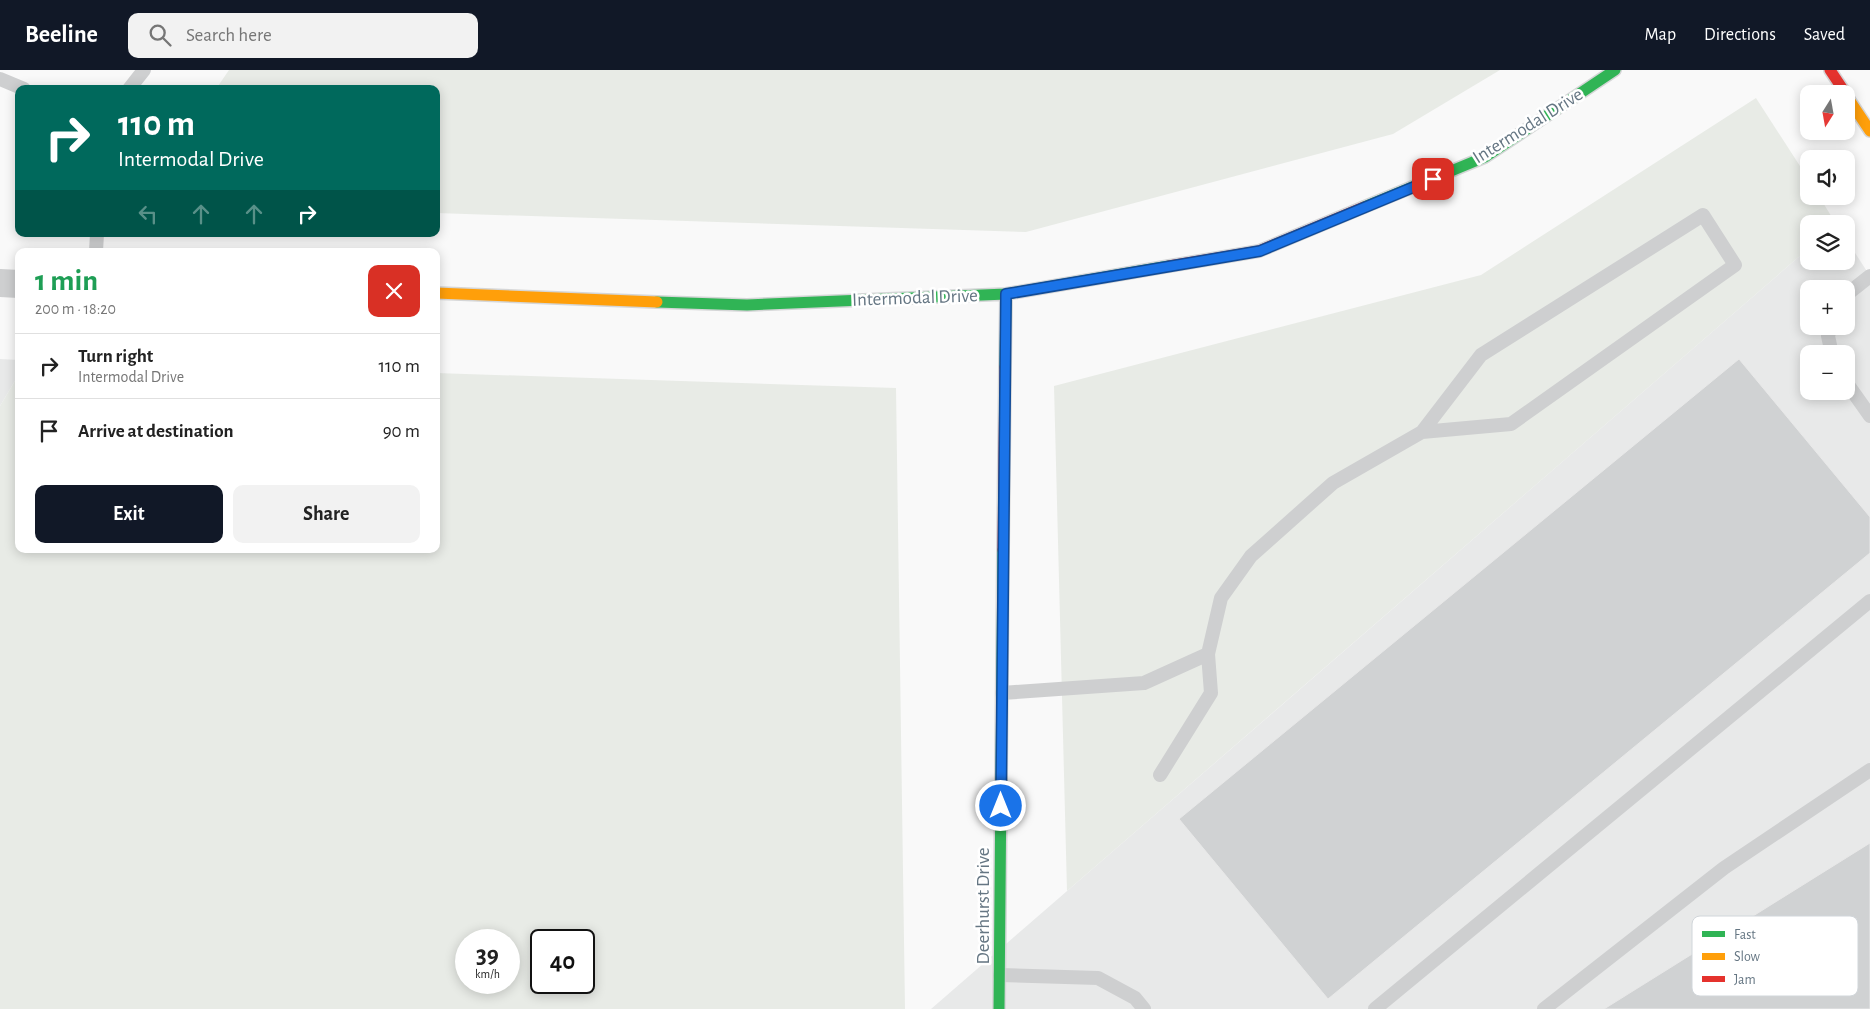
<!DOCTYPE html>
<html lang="en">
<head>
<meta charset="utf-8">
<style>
	:root { --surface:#fff; --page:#f2f2f2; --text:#222; --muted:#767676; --line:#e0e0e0; --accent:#111827 }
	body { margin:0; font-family:"Alegreya Sans",sans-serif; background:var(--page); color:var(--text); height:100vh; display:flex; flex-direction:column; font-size:19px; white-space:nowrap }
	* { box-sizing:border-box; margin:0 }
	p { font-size:16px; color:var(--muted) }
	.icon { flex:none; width:28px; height:28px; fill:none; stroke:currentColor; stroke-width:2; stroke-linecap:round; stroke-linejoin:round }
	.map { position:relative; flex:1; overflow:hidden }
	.drawer { position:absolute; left:15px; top:178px; width:425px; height:305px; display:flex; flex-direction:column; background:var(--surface); border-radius:10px; box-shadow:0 2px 12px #0003 }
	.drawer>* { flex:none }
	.guide { position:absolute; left:15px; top:15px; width:425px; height:152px; border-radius:10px; box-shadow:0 2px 12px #0003; background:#00695c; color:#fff; overflow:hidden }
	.needle { width:32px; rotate:191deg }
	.fabs { position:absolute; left:1800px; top:15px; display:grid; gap:10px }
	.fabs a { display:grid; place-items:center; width:55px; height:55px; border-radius:10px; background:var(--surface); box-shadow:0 2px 12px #0003; font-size:25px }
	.speed { position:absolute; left:455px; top:859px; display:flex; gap:10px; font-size:25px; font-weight:700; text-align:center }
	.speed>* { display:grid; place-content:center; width:65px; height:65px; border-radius:50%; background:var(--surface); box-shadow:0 2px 12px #0003; line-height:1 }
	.speed small { font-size:12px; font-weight:400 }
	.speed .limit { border:2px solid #111; border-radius:8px; background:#fff; color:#111 }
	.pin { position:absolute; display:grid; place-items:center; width:42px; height:42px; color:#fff; margin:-21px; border-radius:10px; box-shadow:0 2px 8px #0006 }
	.me { position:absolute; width:55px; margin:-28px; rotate:0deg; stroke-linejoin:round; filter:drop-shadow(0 0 4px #0008) }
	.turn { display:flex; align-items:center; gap:18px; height:105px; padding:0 20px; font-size:22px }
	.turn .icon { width:65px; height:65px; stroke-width:2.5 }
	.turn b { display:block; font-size:35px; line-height:42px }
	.lanes { display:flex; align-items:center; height:48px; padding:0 20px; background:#0003; justify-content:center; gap:25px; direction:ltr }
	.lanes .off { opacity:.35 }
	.round { display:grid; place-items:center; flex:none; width:52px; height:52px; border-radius:10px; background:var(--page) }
	.summary { display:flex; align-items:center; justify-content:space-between; height:85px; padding:0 20px }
	h1 { font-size:30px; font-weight:600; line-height:38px; color:#1e9e55 }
	.cta { display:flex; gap:10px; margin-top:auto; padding:10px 20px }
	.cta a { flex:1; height:58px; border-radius:10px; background:var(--accent); color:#fff; font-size:20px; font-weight:600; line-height:58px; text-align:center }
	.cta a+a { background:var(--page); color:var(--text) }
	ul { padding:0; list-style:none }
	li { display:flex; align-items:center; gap:15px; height:65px; padding:0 20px; border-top:1px solid var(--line) }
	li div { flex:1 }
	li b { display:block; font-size:19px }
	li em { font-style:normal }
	header { display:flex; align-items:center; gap:30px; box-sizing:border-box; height:70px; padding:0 25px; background:var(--accent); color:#fff }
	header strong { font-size:24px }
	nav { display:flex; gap:28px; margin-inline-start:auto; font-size:18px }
	.search { width:350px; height:45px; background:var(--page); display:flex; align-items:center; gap:12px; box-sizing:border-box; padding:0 18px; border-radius:10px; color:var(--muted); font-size:19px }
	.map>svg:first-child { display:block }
	.built { fill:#e8e9e9; fill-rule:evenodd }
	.green { fill:#e8ebe6; fill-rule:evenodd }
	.building { fill:#d0d2d3; stroke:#e8e8e8 }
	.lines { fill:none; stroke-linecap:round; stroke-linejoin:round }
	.fast-casing { stroke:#d5d6d7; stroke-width:14 }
	.slow-casing { stroke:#d5d6d7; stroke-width:14 }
	.jam-casing { stroke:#d5d6d7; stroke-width:14 }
	.lane { stroke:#cecfd0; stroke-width:14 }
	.street { stroke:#cecfd0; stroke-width:28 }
	.fast { stroke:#30b455; stroke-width:11 }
	.slow { stroke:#ff9f0a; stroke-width:11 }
	.jam { stroke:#e5322d; stroke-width:11 }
	.route-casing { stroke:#114b97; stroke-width:12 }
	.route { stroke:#1a73e8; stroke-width:9 }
	.labels { text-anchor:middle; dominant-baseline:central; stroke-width:5; stroke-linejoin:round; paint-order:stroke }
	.street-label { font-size:19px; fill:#657683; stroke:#fff }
	.key { fill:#fff; stroke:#d1d6da; stroke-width:1 }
	.key-label { font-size:14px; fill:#657683 }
</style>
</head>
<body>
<header>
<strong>Beeline</strong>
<div class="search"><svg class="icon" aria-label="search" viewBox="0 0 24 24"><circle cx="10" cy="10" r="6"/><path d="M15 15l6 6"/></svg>Search here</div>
<nav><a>Map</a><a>Directions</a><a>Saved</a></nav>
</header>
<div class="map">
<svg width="1870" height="939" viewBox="0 0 1870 939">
	<rect width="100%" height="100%" fill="#f9f9f9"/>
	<path class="built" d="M 1846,169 L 1870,206 L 1870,939 L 931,939 L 1809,178 L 1809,191 L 1846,191 ZM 1809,219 L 1846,219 L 1846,256 L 1809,256 ZM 1809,284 L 1846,284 L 1846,321 L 1809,321 Z
		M 0,289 L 19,290 L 19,304 L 0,336 Z"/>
	<path class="green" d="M 229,0 L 1500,0 L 1393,64 L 1026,162 L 436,143 L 436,19 L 216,19 Z
		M 1756,28 L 1809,110 L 1809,126 L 1819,126 L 1836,154 L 1809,154 L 1809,178 L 1067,821 L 1054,316 L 1481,205 Z
		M 436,303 L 896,318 L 905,939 L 0,939 L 0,336 L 19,304 L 19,479 L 436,479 ZM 466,870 L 509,870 L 509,912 L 466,912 ZM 541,870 L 584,870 L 584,912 L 541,912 Z"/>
	<path class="building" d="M 1739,289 L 1870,447 L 1870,483 L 1328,929 L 1179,749 Z
		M 1870,773 L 1870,939 L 1604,939 Z"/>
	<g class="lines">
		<g class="fast-casing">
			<path id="fast" d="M 1364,137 L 1485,87 L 1615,0
				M 657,232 L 747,235 L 1006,224 L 1169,196
				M 1005,297 L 1006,224
				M 999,939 L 1003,480"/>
		</g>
		<g class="slow-casing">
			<path id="slow" d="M 1846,25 L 1870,61
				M 436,223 L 657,232"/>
		</g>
		<g class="jam-casing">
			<path id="jam" d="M 1830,0 L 1846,24
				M 1169,196 L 1259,181 L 1364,137
				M 1003,480 L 1005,297"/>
		</g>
		<path class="lane" d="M 0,9 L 24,19
			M 129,19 L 144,0
			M 96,181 L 97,164
			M 1846,225 L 1870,206
			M 1831,256 L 1828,266 L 1832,284
			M 1846,312 L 1870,346
			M 1002,623 L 1144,613 L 1208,584 L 1221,528 L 1251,486 L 1333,413 L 1422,362 L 1511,354 L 1735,195 L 1703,145 L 1481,285 L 1422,362
			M 1160,705 L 1211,623 L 1208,584
			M 1000,905 L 1098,908 L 1135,928 L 1144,939
			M 1375,939 L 1870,531
			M 1544,939 L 1724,798 L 1870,700"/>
		<path class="street" d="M 0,213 L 19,214"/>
		<use href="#fast" class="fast"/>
		<use href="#slow" class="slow"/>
		<use href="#jam" class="jam"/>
	</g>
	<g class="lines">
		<g class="route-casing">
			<path id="route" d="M 1001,736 L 1006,224 L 1260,181 L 1433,109"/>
		</g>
		<use href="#route" class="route"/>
	</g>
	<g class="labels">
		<g class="street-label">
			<text transform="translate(1528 56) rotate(-32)">Intermodal Drive</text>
			<text transform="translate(915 228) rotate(-2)">Intermodal Drive</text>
			<text transform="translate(983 836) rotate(-90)">Deerhurst Drive</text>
		</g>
	</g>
	<rect x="1692" y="846" width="166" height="80" rx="8" class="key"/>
	<rect x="1702" y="861" width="23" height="6" fill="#30b455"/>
	<rect x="1702" y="883" width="23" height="7" fill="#ff9f0a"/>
	<rect x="1702" y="906" width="23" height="6" fill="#e5322d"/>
	<g class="key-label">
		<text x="1734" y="869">Fast</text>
		<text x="1734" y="891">Slow</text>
		<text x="1734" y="914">Jam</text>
	</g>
</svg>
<div class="fabs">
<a><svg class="needle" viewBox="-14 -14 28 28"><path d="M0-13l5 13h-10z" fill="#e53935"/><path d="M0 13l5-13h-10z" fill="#767676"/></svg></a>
<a><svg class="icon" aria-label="sound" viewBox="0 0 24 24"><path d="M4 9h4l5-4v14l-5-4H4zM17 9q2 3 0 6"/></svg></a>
<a><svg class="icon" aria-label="layers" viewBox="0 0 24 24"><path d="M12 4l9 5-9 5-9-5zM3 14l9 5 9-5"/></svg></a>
<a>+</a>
<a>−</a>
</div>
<div class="speed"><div>39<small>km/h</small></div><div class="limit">40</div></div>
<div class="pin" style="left:1433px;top:109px;background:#d93025"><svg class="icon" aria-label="arrive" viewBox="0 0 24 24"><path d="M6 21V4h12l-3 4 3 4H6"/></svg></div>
<svg class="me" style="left:1001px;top:736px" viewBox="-20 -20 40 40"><circle r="17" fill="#1a73e8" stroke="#fff" stroke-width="3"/><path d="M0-11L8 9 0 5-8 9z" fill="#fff"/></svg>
<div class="guide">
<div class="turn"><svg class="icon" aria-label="right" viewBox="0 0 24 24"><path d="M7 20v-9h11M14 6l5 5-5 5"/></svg><div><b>110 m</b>Intermodal Drive</div></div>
<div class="lanes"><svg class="icon off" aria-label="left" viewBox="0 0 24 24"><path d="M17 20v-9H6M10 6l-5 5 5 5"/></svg><svg class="icon off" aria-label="ahead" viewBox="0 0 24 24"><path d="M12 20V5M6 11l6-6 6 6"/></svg><svg class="icon off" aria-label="ahead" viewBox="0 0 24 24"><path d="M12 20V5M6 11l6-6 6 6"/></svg><svg class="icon" aria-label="right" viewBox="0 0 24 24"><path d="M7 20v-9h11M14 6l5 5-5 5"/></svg></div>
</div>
<section class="drawer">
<div class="summary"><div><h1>1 min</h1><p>200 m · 18:20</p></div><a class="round" style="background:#d93025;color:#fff"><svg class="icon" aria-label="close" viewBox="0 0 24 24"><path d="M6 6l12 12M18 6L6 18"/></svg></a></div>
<ul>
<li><svg class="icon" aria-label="right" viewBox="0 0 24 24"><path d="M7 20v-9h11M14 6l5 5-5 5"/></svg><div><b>Turn right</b><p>Intermodal Drive</p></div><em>110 m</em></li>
<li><svg class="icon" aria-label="arrive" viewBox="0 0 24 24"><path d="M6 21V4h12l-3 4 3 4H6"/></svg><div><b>Arrive at destination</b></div><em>90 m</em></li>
</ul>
<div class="cta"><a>Exit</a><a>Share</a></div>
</section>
</div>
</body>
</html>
